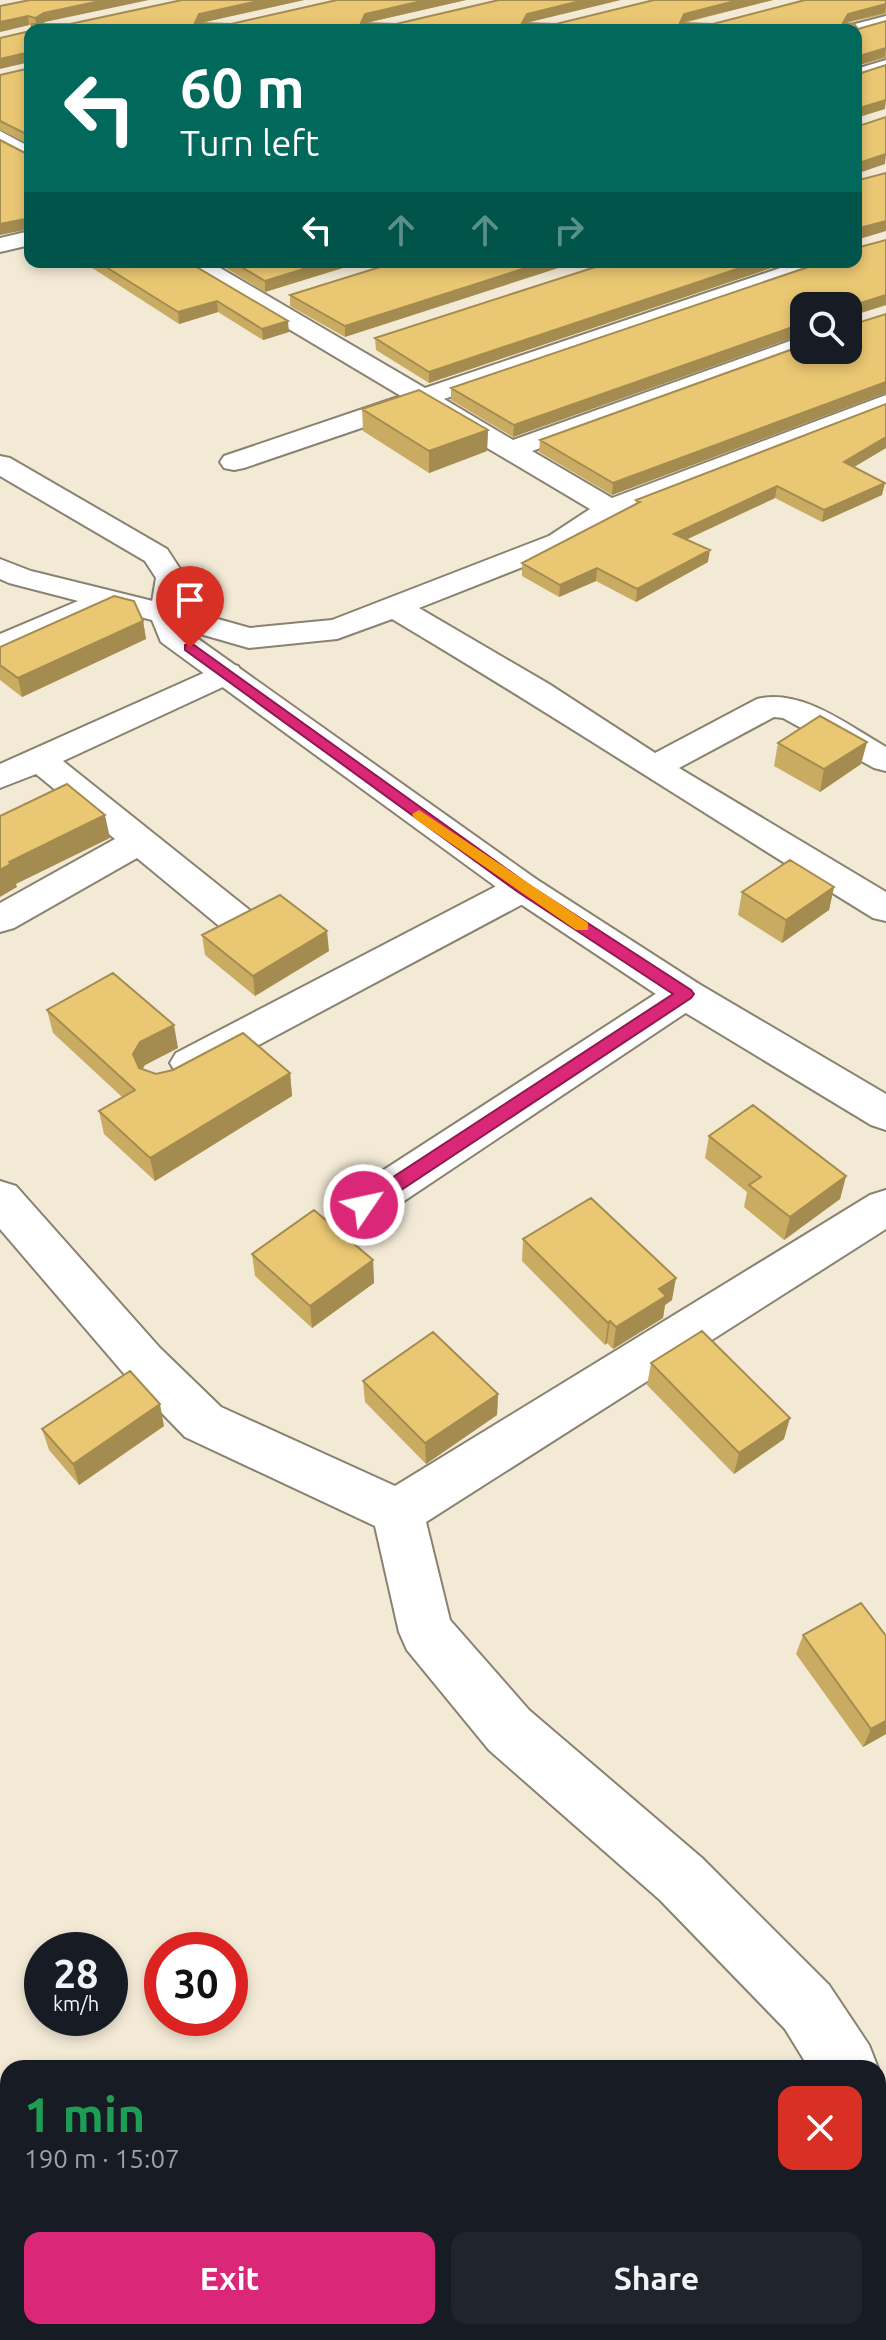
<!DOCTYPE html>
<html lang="en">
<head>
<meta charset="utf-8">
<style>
	:root { --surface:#171b24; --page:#20242c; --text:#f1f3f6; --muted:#9ea1a6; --accent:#db2777 }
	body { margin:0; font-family:Ubuntu,sans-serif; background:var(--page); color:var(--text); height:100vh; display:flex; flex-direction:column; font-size:30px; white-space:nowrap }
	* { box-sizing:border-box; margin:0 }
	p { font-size:26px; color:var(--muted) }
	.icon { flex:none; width:44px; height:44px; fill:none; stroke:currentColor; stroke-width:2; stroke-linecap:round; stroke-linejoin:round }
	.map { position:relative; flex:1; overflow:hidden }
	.drawer { position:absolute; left:0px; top:2060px; width:886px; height:280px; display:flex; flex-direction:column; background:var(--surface); border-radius:24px 24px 0 0; box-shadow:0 4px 12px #0003 }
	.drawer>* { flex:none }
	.banner { position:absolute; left:24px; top:24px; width:838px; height:244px; border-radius:16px; box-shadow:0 4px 12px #0003; background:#00695c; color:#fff; overflow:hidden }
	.fabs { position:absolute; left:790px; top:292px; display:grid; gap:16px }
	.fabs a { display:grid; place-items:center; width:72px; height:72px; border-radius:16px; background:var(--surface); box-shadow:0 4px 12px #0003; font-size:40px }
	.speed { position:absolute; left:24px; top:1932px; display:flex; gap:16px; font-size:40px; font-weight:700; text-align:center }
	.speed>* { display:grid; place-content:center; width:104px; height:104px; border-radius:50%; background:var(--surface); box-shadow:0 4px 12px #0003; line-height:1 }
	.speed small { font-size:20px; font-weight:400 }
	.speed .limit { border:12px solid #d22; background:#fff; color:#111 }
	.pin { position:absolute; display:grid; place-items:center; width:68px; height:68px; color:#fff; margin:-82px -34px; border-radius:50% 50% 50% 0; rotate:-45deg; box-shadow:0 0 8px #0007 }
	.pin .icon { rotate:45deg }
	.me { position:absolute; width:88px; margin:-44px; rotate:56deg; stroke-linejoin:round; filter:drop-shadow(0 0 6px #0008) }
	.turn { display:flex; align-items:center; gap:28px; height:168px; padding:0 24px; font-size:36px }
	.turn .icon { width:104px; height:104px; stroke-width:2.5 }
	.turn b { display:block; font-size:56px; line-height:68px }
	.lanes { display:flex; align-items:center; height:76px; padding:0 24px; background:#0003; justify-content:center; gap:40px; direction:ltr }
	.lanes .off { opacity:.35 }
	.round { display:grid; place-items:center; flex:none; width:84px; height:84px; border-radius:16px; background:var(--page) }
	.headline { display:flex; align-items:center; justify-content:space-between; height:136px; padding:0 24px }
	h1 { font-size:48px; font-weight:600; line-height:60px; color:#1e9e55 }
	.cta { display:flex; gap:16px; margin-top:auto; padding:16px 24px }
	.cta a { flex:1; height:92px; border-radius:16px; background:var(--accent); color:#fff; font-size:32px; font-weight:600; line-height:92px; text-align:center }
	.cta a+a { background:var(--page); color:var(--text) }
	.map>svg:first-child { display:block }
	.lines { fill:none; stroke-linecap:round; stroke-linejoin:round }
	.minor-casing { stroke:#8a8270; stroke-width:4 }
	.tertiary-casing { stroke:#8a8270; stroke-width:4 }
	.minor { fill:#fff; fill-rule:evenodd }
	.tertiary { fill:#fff; fill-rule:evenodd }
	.wall { fill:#c9ab62 }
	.shaded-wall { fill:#a48b50 }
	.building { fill:#eac772; stroke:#a48b50; stroke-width:2 }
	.route { fill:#db2777; stroke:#8e194d; stroke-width:2 }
	.slow { fill:#f59e0b }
</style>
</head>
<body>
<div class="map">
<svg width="886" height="2340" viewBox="0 0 886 2340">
	<rect width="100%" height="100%" fill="#f3ead6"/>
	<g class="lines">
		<g class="minor-casing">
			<path id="minor" d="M 886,16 L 886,27 L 856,35 L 856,30 L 844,30 L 847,26 Z
				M 886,60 L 886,72 L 856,81 L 856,69 Z
				M 0,131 L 30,147 L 30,162 L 0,146 Z
				M 30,231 L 30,245 L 0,252 L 0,238 Z
				M 181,262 L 210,262 L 425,388 L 798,262 L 833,262 L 829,267 L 444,399 L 513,440 L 804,336 L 804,350 L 811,350 L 532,451 L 612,498 L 886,395 L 886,412 L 620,515 L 571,548 L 419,608 L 549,684 L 655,753 L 757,699 C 802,688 849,726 886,747 L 886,771 L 874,768 L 783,718 L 774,717 L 679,768 L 886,892 L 886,921 L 873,918 C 712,819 554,715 392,619 L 337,639 L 249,648 L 155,621 L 150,614 L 156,578 L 145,561 L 0,476 L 0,456 L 10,458 L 167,549 L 186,578 L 182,609 L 250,628 L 332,620 L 549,536 L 590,509 L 420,408 L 244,468 L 234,470 L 224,468 L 220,462 L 224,456 L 401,396 L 185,267 Z
				M 104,590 L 115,592 L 120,599 L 115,606 L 0,656 L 0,634 Z
				M 226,663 L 238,666 L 242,673 L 238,680 L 63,761 L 252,912 L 257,921 L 252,930 L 238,934 L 224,930 L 137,858 L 14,928 L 0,932 L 0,903 L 115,839 L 36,774 L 0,788 L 0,764 Z
				M 523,876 L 536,879 L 542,888 L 536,897 L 206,1073 L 191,1078 L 176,1073 L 170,1063 L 176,1053 L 510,879 Z
				M 685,980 L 699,984 L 705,994 L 699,1004 L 380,1217 L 364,1222 L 348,1217 L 342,1205 L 348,1193 L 671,984 Z
				M 0,1181 L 16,1186 L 160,1348 L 221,1407 L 395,1486 L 870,1195 L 886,1190 L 886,1229 L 426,1522 L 450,1620 L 529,1710 L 702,1858 L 829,1985 L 869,2045 L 878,2068 L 878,2069 L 809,2068 L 785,2029 L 660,1900 L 489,1750 L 407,1650 L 399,1632 L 375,1526 L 185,1437 L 126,1376 L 0,1229 Z
				M 878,2085 L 886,2089 L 886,2163 L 878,2160 Z
				M 0,2284 L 8,2287 L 8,2332 L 43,2332 L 46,2340 L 0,2340 Z"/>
		</g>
		<g class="tertiary-casing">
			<path id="tertiary" d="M 0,559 L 31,571 L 177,607 L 187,631 L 536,879 L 699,984 L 886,1094 L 886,1130 L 871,1125 L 671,1004 L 510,897 L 161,642 L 152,620 L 9,583 L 0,579 Z"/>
		</g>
		<use href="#minor" class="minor"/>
		<use href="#tertiary" class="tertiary"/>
	</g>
	<path class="wall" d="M 30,0 L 45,22 L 42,24 L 70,24 L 182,0 L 304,0 L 201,23 L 231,24 L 337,0 L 466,0 L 366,23 L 396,24 L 556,24 L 654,0 L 773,0 L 684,23 L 713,24 L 886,0 L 886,14 L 846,23 L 858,29 L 886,21 L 886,58 L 856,66 L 856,30 L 29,25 L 0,32 Z
		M 30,68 L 30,145 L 0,130 L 0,75 Z
		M 856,248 L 886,305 L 848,317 L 848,306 L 513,437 L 451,400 L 451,388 L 822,262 Z
		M 83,262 L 188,262 L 289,332 L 263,340 L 218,312 L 179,324 Z
		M 216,262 L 362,262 L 265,292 Z
		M 396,262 L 345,337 L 290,306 L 290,295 Z
		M 611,262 L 789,262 L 429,383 L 376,350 L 375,338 Z
		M 886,314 L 886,393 L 612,495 L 539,452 L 540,440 L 804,345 L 848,326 Z
		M 886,404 L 886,448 L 854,467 L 882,495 L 822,522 L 775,498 L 686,540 L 708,562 L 636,602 L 596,581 L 559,597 L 522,576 L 522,563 L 636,505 L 636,500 Z
		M 362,409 L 488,430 L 487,451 L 429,473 L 363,431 Z
		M 143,621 L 146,639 L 22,697 L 0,680 L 0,647 Z
		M 867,742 L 861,764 L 820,792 L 774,766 L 778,743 Z
		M 834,887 L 829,910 L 782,943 L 738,915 L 742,892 Z
		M 202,935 L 329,951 L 255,996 L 205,955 Z
		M 47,1010 L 178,1048 L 145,1065 L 142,1069 L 156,1074 L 290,1073 L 292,1096 L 155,1181 L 104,1134 L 99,1111 L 122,1097 L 53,1033 Z
		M 709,1136 L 846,1176 L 840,1199 L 784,1240 L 744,1207 L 747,1192 L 705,1158 Z
		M 523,1239 L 672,1300 L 665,1305 L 663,1318 L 613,1349 L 607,1343 L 605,1345 L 522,1261 Z
		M 252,1254 L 373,1260 L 374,1283 L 312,1328 L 255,1276 Z
		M 651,1363 L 784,1439 L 734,1474 L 647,1385 Z
		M 363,1381 L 498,1394 L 497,1415 L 426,1464 L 365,1402 Z
		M 164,1426 L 79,1485 L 49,1450 L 42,1429 Z
		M 803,1635 L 886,1636 L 886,1734 L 863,1747 L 796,1654 Z"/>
	<path class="shaded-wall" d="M 105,0 L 149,0 L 45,22 L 37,27 L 35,18 L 44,13 Z
		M 263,0 L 304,0 L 200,23 L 195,23 L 199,14 Z
		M 426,0 L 466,0 L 365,23 L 361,23 L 365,14 Z
		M 584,0 L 621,0 L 526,23 L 522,23 L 527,14 Z
		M 739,0 L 773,0 L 680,23 L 684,14 Z
		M 886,4 L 885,13 L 843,23 L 848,14 Z
		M 28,16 L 29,25 L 0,32 L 0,22 Z
		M 886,48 L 885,57 L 856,66 L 856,57 Z
		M 30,52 L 30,62 L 0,69 L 0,59 Z
		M 886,100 L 885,109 L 856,118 L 856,109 Z
		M 886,154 L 885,164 L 856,174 L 856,164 Z
		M 30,218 L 30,229 L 0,235 L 0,224 Z
		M 886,221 L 886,231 L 856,240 L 856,229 Z
		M 326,262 L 362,262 L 265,292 L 265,281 Z
		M 544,262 L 577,262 L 345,337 L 345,326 Z
		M 758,262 L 789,262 L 429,383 L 429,372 Z
		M 886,295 L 886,305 L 848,317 L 848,307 Z
		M 217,301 L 218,312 L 179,324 L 178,312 Z
		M 288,321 L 289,332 L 263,340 L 262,329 Z
		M 804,323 L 804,334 L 513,437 L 514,425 Z
		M 886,382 L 886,393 L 612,495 L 613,483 Z
		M 488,430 L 487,451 L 429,473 L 429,451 Z
		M 886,437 L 886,448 L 842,474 L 844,462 Z
		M 885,483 L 882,495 L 822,522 L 824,510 Z
		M 777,486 L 775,498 L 672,546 L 674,534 Z
		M 710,550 L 708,562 L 636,602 L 637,589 Z
		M 597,568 L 596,581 L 559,597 L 560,585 Z
		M 143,621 L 146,639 L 22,697 L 18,678 Z
		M 867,742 L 861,764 L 820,792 L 824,769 Z
		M 105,815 L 110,838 L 16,884 L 17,887 L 0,897 L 0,870 L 9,862 Z
		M 834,887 L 829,910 L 782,943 L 786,920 Z
		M 327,931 L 329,951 L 255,996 L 253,976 Z
		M 174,1025 L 178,1048 L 145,1065 L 137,1078 L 133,1054 L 140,1042 Z
		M 290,1073 L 292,1096 L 155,1181 L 150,1158 Z
		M 846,1176 L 840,1199 L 784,1240 L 790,1217 Z
		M 373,1260 L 374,1283 L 312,1328 L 310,1306 Z
		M 676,1278 L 672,1300 L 665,1305 L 663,1318 L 613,1349 L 616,1327 L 659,1289 Z
		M 610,1321 L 607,1343 L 605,1345 L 608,1323 Z
		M 498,1394 L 497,1415 L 426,1464 L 425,1443 Z
		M 160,1404 L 164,1426 L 79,1485 L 73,1464 Z
		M 790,1418 L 784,1439 L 734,1474 L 739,1453 Z
		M 886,1721 L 886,1734 L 863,1747 L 871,1729 Z"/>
	<path class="building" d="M 30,0 L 105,0 L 44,13 L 35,18 L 28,16 L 0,22 L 0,6 Z
		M 182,0 L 263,0 L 199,14 L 195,23 L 231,24 L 337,0 L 426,0 L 365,14 L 361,23 L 396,24 L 499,0 L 584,0 L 527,14 L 522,23 L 556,24 L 654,0 L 739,0 L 684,14 L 680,23 L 713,24 L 805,0 L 886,0 L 886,4 L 848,14 L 843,23 L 854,24 L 858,29 L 886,21 L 886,48 L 856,57 L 856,30 L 31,30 L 32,24 L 70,24 Z
		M 30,31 L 30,52 L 0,59 L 0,38 Z
		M 886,65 L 886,100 L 856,109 L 856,72 L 858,74 Z
		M 30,68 L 30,136 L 0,121 L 0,75 Z
		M 886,117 L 886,154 L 856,164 L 856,124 L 859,126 Z
		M 0,140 L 27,154 L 30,152 L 30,218 L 0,224 Z
		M 886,173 L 886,221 L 856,229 L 856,178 L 859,180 Z
		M 886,240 L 886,295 L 848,307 L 804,306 L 804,323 L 514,425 L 451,388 L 823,262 L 856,262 L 856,246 L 856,248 Z
		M 98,262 L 188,262 L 288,321 L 262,329 L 217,301 L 178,312 Z
		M 233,262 L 326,262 L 265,281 Z
		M 396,262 L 544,262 L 345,326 L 290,295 Z
		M 611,262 L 758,262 L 429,372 L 375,338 Z
		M 886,314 L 886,382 L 613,483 L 540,440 L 804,345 L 804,350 L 848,350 L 848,319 L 848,326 Z
		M 419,390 L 488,430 L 429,451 L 362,409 Z
		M 886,404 L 886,437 L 844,462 L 885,483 L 824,510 L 777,486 L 674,534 L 710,550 L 637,589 L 597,568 L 560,585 L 522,563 L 640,502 L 636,500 Z
		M 114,596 L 134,601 L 143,621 L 18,678 L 0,665 L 0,647 Z
		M 820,716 L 867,742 L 824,769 L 778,743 Z
		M 67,784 L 105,815 L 9,862 L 11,864 L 0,870 L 0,816 Z
		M 790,860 L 834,887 L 786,920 L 742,892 Z
		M 280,895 L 327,931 L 253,976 L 202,935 Z
		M 113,973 L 174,1025 L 140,1042 L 133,1054 L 139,1068 L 156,1074 L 173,1070 L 243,1033 L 290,1073 L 150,1158 L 99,1111 L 135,1090 L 47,1010 Z
		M 753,1105 L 846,1176 L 790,1217 L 749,1185 L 761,1177 L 709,1136 Z
		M 591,1198 L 676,1278 L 659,1289 L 666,1296 L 616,1327 L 610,1321 L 608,1323 L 523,1239 Z
		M 314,1210 L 373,1260 L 310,1306 L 252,1254 Z
		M 702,1331 L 790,1418 L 739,1453 L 651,1363 Z
		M 433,1332 L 498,1394 L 425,1443 L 363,1381 Z
		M 130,1371 L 160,1404 L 73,1464 L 42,1429 Z
		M 861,1603 L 886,1636 L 886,1721 L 871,1729 L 803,1635 Z"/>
	<path class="route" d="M 185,645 L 194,645 L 529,885 L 691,990 L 694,994 L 691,998 L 371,1210 L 358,1210 L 355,1205 L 358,1200 L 673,994 L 518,892 L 185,650 Z"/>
	<path class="slow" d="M 419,810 L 588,923 L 588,930 L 576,930 L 414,818 L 412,814 Z"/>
</svg>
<div class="fabs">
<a><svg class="icon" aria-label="search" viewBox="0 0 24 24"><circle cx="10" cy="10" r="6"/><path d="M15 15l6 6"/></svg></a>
</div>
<div class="speed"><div>28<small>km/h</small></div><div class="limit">30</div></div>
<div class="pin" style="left:190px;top:648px;background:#d93025"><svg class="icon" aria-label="arrive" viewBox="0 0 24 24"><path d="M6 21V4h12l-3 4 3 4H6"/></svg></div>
<svg class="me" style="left:364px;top:1205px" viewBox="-20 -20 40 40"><circle r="17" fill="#db2777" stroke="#fff" stroke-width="3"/><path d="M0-11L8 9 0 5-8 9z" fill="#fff"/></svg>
<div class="banner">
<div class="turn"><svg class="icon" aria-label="left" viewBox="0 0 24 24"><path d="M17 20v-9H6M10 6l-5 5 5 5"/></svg><div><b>60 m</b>Turn left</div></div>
<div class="lanes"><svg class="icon" aria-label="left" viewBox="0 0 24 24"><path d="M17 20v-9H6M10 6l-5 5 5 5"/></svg><svg class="icon off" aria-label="ahead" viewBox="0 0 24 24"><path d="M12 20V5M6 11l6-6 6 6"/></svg><svg class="icon off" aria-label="ahead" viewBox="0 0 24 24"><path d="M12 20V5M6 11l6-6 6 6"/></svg><svg class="icon off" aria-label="right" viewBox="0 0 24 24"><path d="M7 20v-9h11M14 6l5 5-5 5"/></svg></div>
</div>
<section class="drawer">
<div class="headline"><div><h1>1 min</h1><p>190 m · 15:07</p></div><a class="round" style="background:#d93025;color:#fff"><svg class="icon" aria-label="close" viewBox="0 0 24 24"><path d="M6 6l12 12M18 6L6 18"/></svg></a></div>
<div class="cta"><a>Exit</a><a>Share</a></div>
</section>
</div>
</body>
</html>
